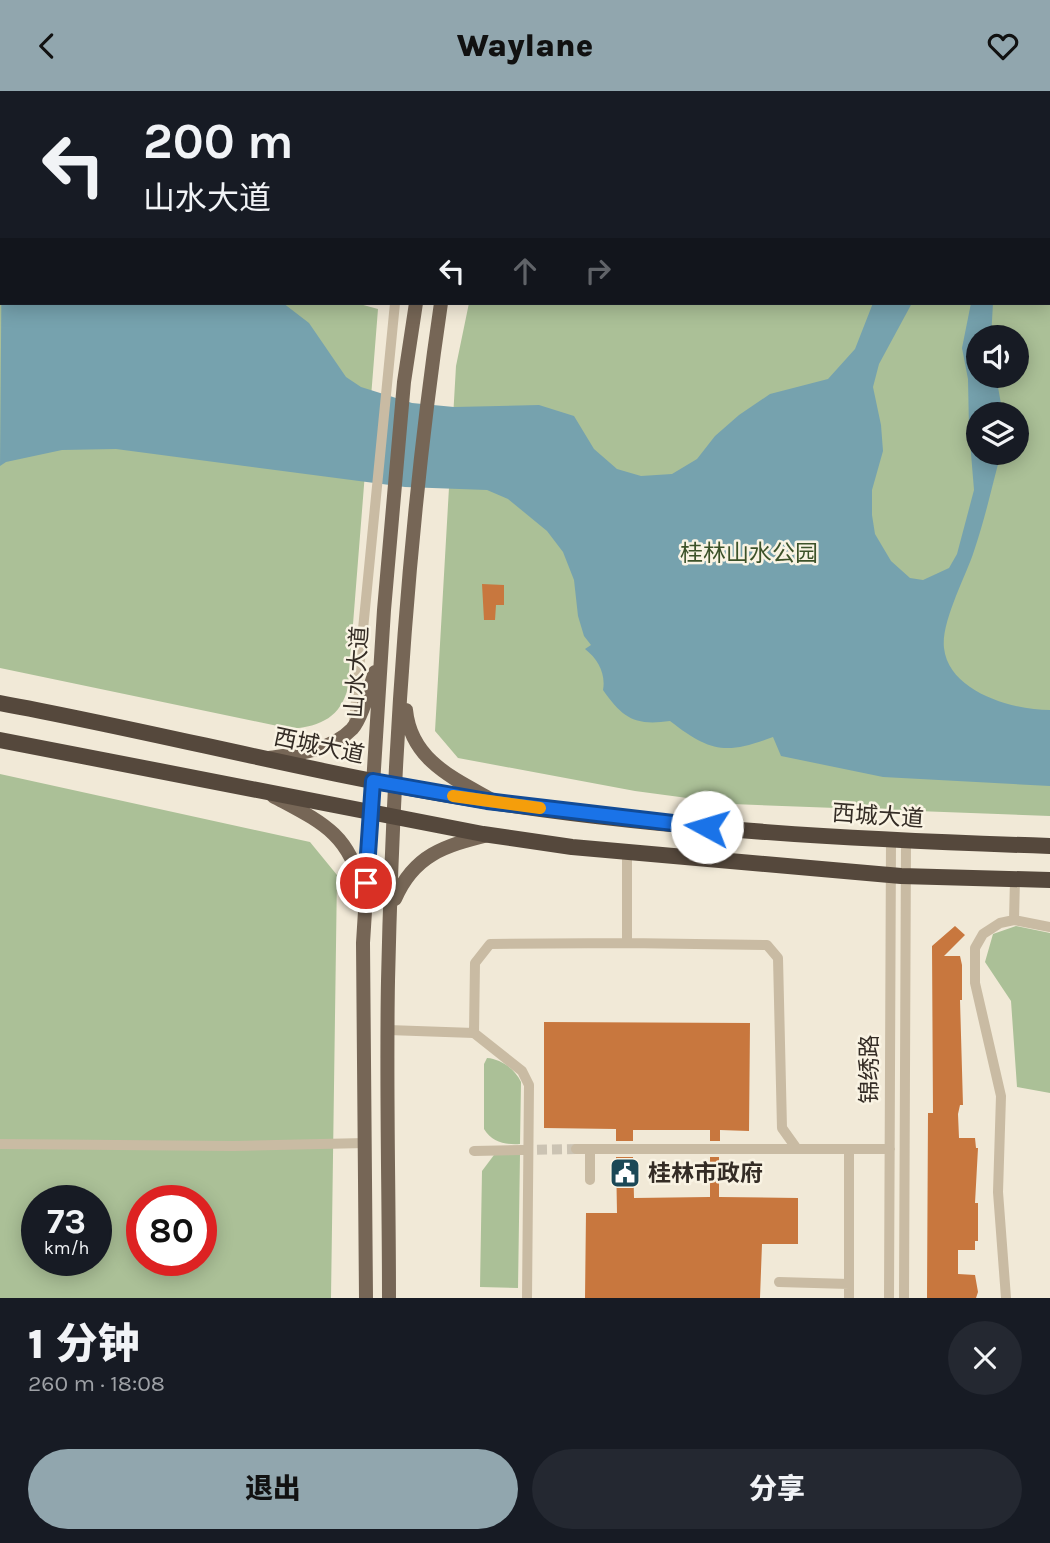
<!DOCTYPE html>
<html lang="zh">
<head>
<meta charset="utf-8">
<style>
	:root { --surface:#171b24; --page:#242831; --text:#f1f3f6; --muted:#9ea1a6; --accent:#91a6ae }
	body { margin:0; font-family:Karla,"Noto Sans SC",sans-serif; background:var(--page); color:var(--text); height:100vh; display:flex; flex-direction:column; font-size:26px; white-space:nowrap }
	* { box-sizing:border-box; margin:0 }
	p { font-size:23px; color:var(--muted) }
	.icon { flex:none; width:38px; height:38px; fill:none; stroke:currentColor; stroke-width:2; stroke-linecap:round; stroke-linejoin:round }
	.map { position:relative; height:1207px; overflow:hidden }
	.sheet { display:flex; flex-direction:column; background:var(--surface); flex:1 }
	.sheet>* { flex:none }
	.top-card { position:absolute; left:0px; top:0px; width:1050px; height:214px; box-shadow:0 4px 18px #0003; background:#171b24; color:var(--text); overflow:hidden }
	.fabs { position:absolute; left:966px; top:234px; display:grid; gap:14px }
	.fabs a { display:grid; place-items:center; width:63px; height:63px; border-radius:50%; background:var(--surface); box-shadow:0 4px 18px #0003; font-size:35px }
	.speed { position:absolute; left:21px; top:1094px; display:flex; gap:14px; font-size:35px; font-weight:700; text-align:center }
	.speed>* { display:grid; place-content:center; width:91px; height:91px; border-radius:50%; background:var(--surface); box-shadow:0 4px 18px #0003; line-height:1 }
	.speed small { font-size:18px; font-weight:400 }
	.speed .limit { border:10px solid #d22; background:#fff; color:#111 }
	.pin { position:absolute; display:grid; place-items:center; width:60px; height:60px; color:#fff; margin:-30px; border:4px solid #fff; border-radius:50%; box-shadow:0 2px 7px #0007 }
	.me { position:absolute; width:77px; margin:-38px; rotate:276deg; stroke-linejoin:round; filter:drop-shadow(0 0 5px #0008) }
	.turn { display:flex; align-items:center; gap:24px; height:147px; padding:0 28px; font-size:32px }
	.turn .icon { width:91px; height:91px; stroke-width:2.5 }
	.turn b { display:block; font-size:49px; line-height:60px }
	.lanes { display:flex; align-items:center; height:66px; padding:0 28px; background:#0003; justify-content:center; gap:35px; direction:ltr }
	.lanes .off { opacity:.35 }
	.round { display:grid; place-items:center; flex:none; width:74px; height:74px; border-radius:37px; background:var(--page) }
	.headline { display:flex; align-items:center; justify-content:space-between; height:119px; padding:0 28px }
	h1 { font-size:42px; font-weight:800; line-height:52px }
	.primary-button { display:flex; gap:14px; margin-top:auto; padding:14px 28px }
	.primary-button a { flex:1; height:80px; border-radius:42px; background:var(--accent); color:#111; font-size:28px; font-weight:800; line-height:80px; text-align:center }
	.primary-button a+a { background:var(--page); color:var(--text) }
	header { display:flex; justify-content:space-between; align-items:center; height:91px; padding:0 28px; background:var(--accent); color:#111; font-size:32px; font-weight:800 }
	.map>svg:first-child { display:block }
	.green { fill:#abc097; fill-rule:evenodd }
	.water { fill:#76a2ae }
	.building { fill:#c8773e }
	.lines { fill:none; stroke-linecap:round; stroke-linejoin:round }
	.minor-tunnel { stroke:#cbc3b3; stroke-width:10; stroke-dasharray:10 5; stroke-linecap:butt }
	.minor { stroke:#c9bba3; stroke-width:10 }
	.major { stroke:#766656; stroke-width:14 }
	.highway { stroke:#55483c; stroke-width:16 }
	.minor-bridge { stroke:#c9bba3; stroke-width:10 }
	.route-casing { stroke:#114b97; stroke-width:18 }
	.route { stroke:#1a73e8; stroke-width:12 }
	.slow { stroke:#f59e0b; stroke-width:12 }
	.labels { text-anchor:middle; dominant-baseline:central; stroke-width:5; stroke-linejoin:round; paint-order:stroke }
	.park-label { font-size:23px; fill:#3c5229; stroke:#f9f3e3 }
	.street-label { font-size:23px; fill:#342c25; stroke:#f9f3e3 }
	.poi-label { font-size:23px; font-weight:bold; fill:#342c25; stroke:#f9f3e3; text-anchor:start }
</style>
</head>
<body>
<header><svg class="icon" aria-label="back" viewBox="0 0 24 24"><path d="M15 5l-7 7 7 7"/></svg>Waylane<svg class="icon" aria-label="heart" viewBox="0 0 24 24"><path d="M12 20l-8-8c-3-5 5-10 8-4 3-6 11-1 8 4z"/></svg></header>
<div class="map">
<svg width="1050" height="1207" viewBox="0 0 1050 1207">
	<rect width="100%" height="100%" fill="#f1e9d7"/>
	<path class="green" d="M 0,0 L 57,0 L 2,2 L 2,212 L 356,212 L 378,218 L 348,596 C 341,626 321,635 292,638 L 0,577 Z
		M 516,0 L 1050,0 L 1050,725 L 732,713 L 635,700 L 458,667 L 435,640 L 456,275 L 469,212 L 1048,212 L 1048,2 ZM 978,247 L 1017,247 L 1017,285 L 978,285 ZM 978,324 L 1017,324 L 1017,362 L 978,362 Z
		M 0,683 L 310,751 L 337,784 L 331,1207 L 0,1207 ZM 37,1110 L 96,1110 L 96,1169 L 37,1169 ZM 142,1110 L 201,1110 L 201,1169 L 142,1169 Z
		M 1016,835 L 1050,842 L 1050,1002 L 1017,996 L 1011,910 L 985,871 L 993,843 Z
		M 487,967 C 501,968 515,978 521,991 L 520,1053 C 505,1054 492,1051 484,1038 L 484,973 Z
		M 520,1063 L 518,1197 L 480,1196 L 482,1080 L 494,1064 Z"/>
	<path class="water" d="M 2,131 L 2,212 L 283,212 L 309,232 L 346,286 L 361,296 L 412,312 L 454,316 L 539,314 L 574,325 L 594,358 L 617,378 L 641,385 L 672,383 L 697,368 L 715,345 L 739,324 L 770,303 L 828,288 L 855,258 L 873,212 L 912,212 L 879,273 L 873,296 L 881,334 L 883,360 L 872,399 L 872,424 L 875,443 L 891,470 L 910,487 L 923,489 L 949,477 L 957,463 L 974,399 L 969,338 L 968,288 L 962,257 L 971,212 L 993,212 L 991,247 L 978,247 L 978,285 L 996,285 L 1003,324 L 978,324 L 978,362 L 1001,362 C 992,395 985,428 974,460 C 966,485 941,531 944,557 C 949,601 1013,619 1050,619 L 1050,695 L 883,686 L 781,665 L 773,646 C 726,664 710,661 670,630 C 634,635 623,627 603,599 C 606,583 598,568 585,558 L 591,554 L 584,545 L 578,525 L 574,489 L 563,461 L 547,440 L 508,408 L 487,399 L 405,396 L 116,358 L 62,359 L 6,371 L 0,375 Z"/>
	<path class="building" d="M 482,493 L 504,494 L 504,514 L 496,514 L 495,529 L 484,529 Z
		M 955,835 L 965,844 L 944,865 L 960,865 L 962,874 L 962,909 L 960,909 L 963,1014 L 960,1014 L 958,1023 L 959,1047 L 975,1047 L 976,1057 L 978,1057 L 975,1112 L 978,1112 L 978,1150 L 975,1150 L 975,1159 L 958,1159 L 958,1183 L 975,1184 L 978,1201 L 976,1207 L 927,1207 L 928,1022 L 933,1022 L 932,855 Z
		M 544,931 L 750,932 L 749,1040 L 720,1039 L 720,1050 L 710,1050 L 710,1039 L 633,1039 L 633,1050 L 616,1050 L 616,1038 L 544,1037 Z
		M 616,1066 L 633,1066 L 634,1107 L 710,1106 L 710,1066 L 719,1066 L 719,1106 L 798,1107 L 798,1153 L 762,1153 L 760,1207 L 585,1207 L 586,1122 L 617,1122 Z"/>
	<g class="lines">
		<path class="minor-tunnel" d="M 522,1059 L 576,1058"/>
		<path class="minor" d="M 360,0 L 368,2
			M 233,2 L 233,0
			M 316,2 L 317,0
			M 439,2 L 439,0
			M 354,630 L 395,212
			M 1014,829 L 1015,788
			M 627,852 L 767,854 L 778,867 L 782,1037 L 797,1058 L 849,1058 L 849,1207
			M 388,939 L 474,942 L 475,872 L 490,853 L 627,852 L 627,761
			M 0,1053 L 234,1055 L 365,1052
			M 576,1058 L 590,1058
			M 849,1058 L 890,1058
			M 474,1060 L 522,1059
			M 590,1089 L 590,1058 L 797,1058
			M 779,1191 L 849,1193
			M 889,1207 L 891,749
			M 904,1207 L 906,751
			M 1006,1207 L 998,1101 L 1001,1005 L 975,892 L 975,857 L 983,843 L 1000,832 L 1014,829 L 1050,836"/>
		<path class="major" d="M 461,2 L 461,0
			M 486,2 L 486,0
			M 406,619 C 411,670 455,688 494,710
			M 269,667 C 297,663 332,659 352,638 C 362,627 370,595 375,581
			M 273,705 C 319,730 350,742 361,797
			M 395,808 C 414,764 444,755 488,744
			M 366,1207 L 363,852 L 384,519 L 404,291 L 416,212
			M 389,1207 C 389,1102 386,996 388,890 C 393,664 408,435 441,212"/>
		<path class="highway" d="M 0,612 C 163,642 323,685 486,710 C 672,739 862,749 1050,755
			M 0,649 L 483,743 L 572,756 L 901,785 L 1050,789"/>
		<path class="minor-bridge" d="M 474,942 L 522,980 L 529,994 L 527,1207"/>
	</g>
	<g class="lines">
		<g class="route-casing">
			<path id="route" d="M 366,792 L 373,690 L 487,710 L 707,736"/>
		</g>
		<use href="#route" class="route"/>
		<path class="slow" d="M 453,705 L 540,717"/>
	</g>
	<defs>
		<g id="civic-square" transform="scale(1.575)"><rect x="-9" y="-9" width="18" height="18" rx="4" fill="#1b4856" stroke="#f9f3e3"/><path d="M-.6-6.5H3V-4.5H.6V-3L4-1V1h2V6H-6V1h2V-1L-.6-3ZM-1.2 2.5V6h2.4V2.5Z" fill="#fff"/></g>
	</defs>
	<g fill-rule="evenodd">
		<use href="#civic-square" x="625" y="1082"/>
	</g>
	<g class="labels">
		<g class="park-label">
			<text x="749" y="462">桂林山水公园</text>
		</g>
		<g class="street-label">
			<text transform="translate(357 581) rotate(-86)">山水大道</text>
			<text transform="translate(319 655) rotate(12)">西城大道</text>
			<text transform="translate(878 725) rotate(4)">西城大道</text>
			<text transform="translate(869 978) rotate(-90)">锦绣路</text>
		</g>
		<g class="poi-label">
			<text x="648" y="1082">桂林市政府</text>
		</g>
	</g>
</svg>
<div class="fabs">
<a><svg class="icon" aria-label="sound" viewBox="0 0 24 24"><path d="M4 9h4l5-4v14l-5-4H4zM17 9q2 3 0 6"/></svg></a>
<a><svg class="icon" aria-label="layers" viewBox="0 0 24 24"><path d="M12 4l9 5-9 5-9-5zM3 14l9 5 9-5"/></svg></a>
</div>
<div class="speed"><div>73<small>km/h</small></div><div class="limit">80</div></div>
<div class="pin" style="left:366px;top:792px;background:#d93025"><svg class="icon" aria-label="arrive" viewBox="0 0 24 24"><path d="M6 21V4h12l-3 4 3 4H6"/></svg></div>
<svg class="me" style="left:707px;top:736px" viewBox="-20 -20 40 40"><circle r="19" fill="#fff"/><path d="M0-13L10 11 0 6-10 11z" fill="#1a73e8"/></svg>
<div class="top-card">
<div class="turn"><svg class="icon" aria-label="left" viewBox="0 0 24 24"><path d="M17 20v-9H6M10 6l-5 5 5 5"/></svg><div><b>200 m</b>山水大道</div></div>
<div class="lanes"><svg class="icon" aria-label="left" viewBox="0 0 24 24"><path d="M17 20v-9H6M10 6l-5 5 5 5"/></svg><svg class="icon off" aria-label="ahead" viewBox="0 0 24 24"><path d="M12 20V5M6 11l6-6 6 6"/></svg><svg class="icon off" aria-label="right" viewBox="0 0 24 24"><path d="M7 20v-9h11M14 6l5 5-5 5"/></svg></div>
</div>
</div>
<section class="sheet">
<div class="headline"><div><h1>1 分钟</h1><p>260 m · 18:08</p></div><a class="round"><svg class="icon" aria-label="close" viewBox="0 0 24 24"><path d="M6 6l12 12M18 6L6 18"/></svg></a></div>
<div class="primary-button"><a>退出</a><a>分享</a></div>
</section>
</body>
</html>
